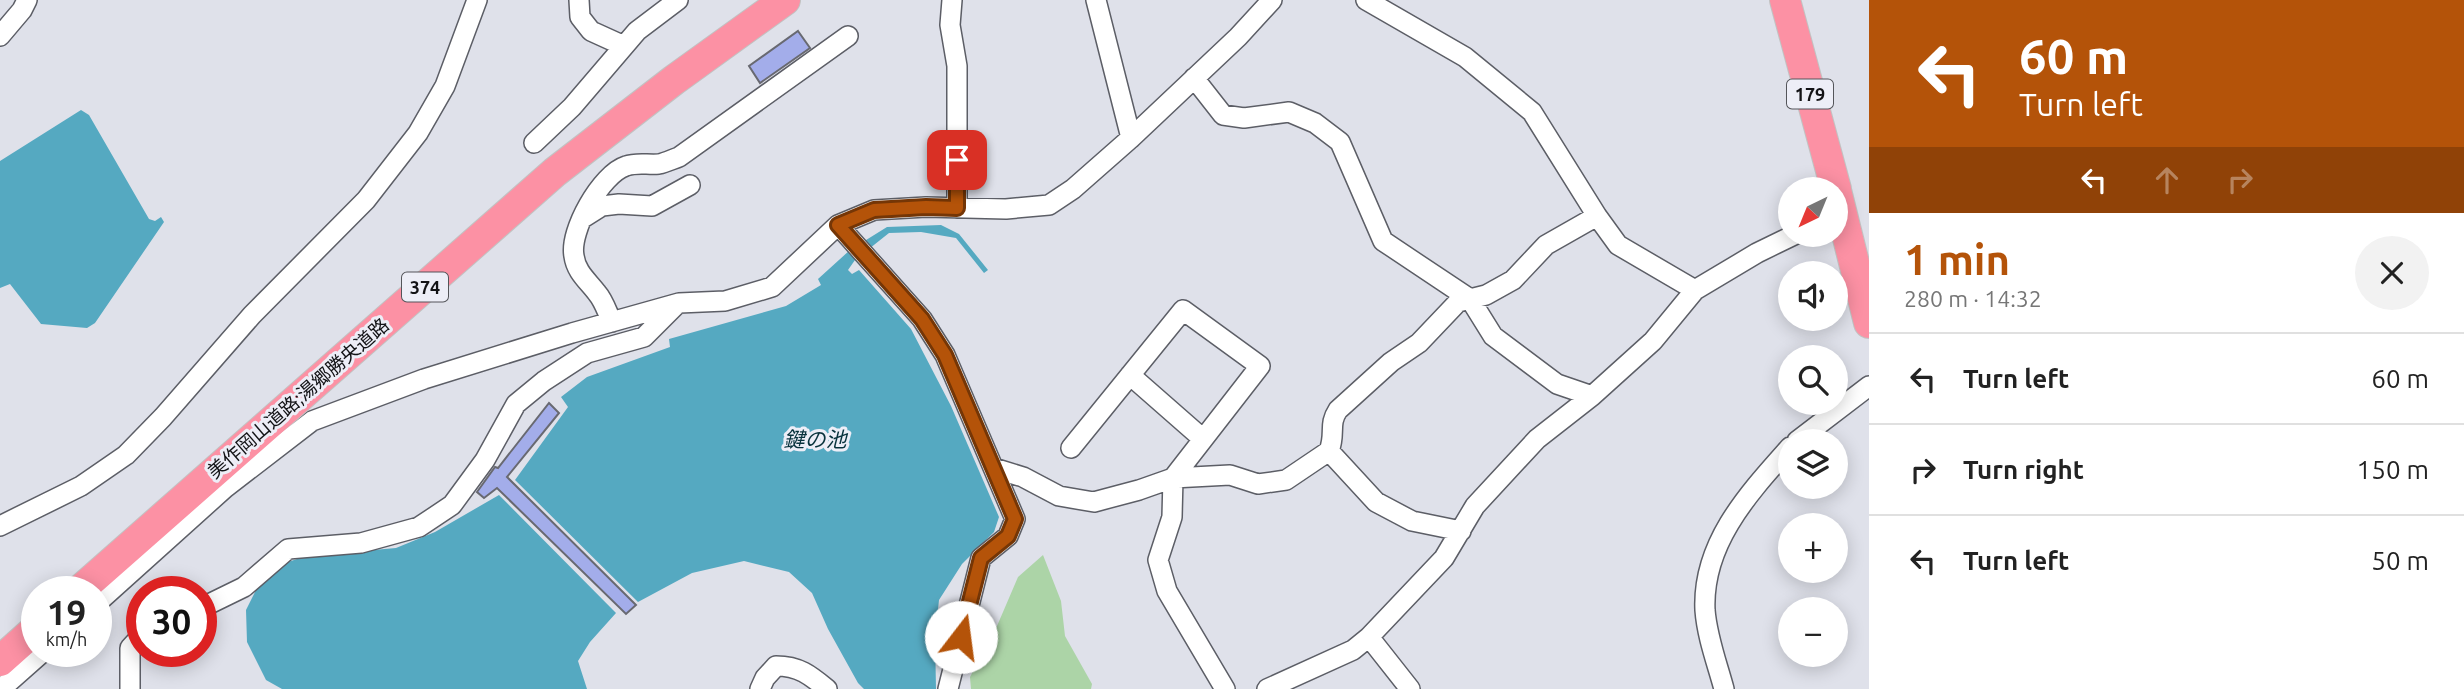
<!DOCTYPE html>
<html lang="en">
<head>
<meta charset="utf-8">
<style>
	:root { --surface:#fff; --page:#f2f2f2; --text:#222; --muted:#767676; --line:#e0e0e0; --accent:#b45309 }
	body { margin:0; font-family:Ubuntu,"Noto Sans JP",sans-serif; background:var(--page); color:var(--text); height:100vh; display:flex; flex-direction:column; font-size:26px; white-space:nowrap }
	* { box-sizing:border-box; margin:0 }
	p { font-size:23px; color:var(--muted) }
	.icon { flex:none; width:38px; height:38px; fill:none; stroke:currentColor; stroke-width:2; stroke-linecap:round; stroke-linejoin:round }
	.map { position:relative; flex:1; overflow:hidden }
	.panel { display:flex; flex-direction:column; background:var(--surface); width:595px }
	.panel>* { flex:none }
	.guide { background:#b45309; color:#fff; overflow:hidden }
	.needle { width:46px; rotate:223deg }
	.fabs { position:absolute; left:1778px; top:177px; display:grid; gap:14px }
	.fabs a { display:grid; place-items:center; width:70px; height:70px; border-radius:50%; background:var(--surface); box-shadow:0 4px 18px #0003; font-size:35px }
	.speed { position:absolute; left:21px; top:576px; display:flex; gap:14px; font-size:35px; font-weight:700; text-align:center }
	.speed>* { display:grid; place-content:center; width:91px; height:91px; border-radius:50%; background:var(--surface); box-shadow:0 4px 18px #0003; line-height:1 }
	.speed small { font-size:18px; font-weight:400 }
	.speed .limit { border:10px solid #d22; background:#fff; color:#111 }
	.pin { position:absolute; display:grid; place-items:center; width:60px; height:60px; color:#fff; margin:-30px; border-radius:14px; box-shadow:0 4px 10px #0006 }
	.me { position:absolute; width:77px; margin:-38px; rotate:15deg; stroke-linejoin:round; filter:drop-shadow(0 0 5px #0008) }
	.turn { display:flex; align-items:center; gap:24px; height:147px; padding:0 35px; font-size:32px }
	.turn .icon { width:91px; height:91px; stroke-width:2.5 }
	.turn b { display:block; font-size:49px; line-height:60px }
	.lanes { display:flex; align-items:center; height:66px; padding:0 35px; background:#0003; justify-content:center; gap:35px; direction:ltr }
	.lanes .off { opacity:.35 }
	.round { display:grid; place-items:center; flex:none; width:74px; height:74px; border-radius:37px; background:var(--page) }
	.head { display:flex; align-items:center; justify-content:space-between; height:119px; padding:0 35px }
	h1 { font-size:42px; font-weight:700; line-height:52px; color:var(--accent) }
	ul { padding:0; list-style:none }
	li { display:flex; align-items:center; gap:21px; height:91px; padding:0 35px; border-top:2px solid var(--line) }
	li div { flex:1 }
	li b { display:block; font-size:26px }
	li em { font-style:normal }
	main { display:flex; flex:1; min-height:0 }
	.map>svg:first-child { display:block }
	.green { fill:#acd4a7 }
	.water { fill:#55a9c1 }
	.building { fill:#a3adea; stroke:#686971; stroke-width:2 }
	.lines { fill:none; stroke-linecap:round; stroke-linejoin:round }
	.minor-casing { stroke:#5c5e66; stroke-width:22 }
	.highway-casing { stroke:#c2c2c2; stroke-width:32 }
	.minor { stroke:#fff; stroke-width:19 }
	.highway { stroke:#fc91a4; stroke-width:30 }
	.route-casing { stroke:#753606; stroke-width:18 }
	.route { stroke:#b45309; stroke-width:12 }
	.labels { text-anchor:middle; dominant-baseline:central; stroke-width:6; stroke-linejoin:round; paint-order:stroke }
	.shield { fill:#edeef7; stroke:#54555a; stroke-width:2 }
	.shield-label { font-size:18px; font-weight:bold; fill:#131316 }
	.street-label { font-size:19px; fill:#131316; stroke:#edeef7 }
	.water-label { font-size:21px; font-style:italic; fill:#08323c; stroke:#edeef7 }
</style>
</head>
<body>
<main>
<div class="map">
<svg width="1869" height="689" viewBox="0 0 1869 689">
	<rect width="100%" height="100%" fill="#dfe1ea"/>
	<path class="green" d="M 1043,555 L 1061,601 L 1065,636 L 1092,684 L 1091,689 L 971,689 L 970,677 L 997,626 L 1018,577 Z"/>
	<path class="water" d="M 81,110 L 89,115 L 149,219 L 155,221 L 161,217 L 164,222 L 95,323 L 87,328 L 41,324 L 10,284 L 0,288 L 0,161 Z
		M 941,225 L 959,234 L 988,270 L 984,273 L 956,238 L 921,232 L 889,233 L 855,260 L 848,270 L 852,274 L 859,270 L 911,329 L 951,406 L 999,517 L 994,532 L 962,564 L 939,600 L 935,637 L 936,689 L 864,689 L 858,683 L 828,629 L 812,593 L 789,572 L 744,561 L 692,573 L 638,602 L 515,480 L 568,407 L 561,397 L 587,377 L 670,347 L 669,339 L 786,306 L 821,285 L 818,279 L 850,250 L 887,227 Z
		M 499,495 L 616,613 L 590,642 L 578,661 L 587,689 L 282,689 L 266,680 L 247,642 L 246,610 L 258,586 L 279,565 L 306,556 L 396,548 L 435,532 Z"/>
	<path class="building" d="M 798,31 L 810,48 L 760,83 L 749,66 Z
		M 549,403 L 559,413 L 507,477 L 636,605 L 626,614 L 497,488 L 484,498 L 477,492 L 495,467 L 498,468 Z"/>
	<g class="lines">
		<g class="minor-casing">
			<path id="minor" d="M 579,0 L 580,17 L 591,31 L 624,46
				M 952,0 L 950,25 L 957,66 L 957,208
				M 1096,0 L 1131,138
				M 1366,0 L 1465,57 L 1532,112 L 1597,216 L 1618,245 L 1695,290
				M 0,36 L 22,10 L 27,0
				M 1194,78 L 1223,115 L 1244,118 L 1289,112 L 1315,123 L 1340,142 L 1383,241 L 1470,299 L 1493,336 L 1557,384 L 1592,396
				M 534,143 L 572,107 L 637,31 L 678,0
				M 583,218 L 602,206 L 619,204 L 652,206 L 690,185
				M 838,225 L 922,319 L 945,355 L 1015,519 L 1008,536 L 981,558 L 948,689
				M 612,322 C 607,312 604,301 597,293 C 588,281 576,272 574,256 C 569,231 601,174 626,166 C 637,162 647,165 659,164 C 665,163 673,159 679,157 L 848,36
				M 1130,375 L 1203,439
				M 1797,441 L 1869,386
				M 1071,448 L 1183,310 L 1260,366 L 1173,478 L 1172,517 L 1158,560 L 1167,591 L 1225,689
				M 1329,451 C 1336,433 1328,425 1338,410 L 1391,362 L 1419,343 L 1458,302 L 1486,295 L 1513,280 L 1546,245 L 1597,216
				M 994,468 L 1023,477 L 1059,496 L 1094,502 L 1139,490 L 1173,478 L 1230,475 L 1258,484 L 1286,480 L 1329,451 L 1376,502 L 1412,521 L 1461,531
				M 0,526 L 81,486 L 126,455 L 163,417 L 252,315 L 366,200 L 418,133 L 445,86 L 477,0
				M 96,604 L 225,488 L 312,421 L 424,379 L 572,333 L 679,303 L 725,301 L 772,287 L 838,225 L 874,210 L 926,207 L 1006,209 L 1049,205 L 1073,189 L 1131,138 L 1238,37 L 1272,0
				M 201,608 L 244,587 L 288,549 L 361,543 L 419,527 L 452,505 L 485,460 L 516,404 L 544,381 L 587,353 L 644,337 L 676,305
				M 1369,637 L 1410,689
				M 1,689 L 44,651
				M 130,689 L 130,648 L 142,635
				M 760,689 L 765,678 L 776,666 C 799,666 810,675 827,689
				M 1267,689 L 1353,650 L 1369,637 L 1444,558 L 1475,506 L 1537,439 L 1592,396 L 1653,341 L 1695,290 L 1757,253 L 1796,234
				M 1724,689 C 1717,663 1707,637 1705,610 C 1702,543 1749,493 1790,447"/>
		</g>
		<g class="highway-casing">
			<path id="highway" d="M 1785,0 L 1836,189
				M 1836,190 L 1869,323
				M 78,592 L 555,172 L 674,80 L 785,0
				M 0,661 L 37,628"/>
		</g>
		<use href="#minor" class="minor"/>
		<use href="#highway" class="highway"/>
	</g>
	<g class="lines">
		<g class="route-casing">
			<path id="route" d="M 957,160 L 957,208 L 926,207 L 874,210 L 838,225 L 922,319 L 945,355 L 1015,519 L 1008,536 L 981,558 L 961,637"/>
		</g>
		<use href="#route" class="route"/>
	</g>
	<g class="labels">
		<g class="shield">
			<rect x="1787" y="79.5" width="46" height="29" rx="5"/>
			<rect x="402" y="272.5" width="46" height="29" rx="5"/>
		</g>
		<g class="shield-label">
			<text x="1810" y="94">179</text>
			<text x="425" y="287">374</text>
		</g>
		<g class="street-label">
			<text transform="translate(298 398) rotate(-41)">美作岡山道路;湯郷勝央道路</text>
		</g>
		<g class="water-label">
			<text x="815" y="439">鍵の池</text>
		</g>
	</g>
</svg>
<div class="fabs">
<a><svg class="needle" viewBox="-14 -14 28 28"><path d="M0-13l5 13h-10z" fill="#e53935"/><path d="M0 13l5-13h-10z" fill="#767676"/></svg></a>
<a><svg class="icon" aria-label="sound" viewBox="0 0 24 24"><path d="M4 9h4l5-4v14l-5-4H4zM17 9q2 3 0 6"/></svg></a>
<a><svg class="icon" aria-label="search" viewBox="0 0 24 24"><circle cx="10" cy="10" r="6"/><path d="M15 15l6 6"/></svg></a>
<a><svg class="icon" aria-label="layers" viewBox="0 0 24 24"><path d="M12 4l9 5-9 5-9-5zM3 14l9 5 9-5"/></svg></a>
<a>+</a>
<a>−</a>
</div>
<div class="speed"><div>19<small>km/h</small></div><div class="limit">30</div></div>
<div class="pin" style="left:957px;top:160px;background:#d93025"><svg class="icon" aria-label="arrive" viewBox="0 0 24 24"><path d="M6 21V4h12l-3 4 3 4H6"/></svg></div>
<svg class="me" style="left:961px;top:637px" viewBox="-20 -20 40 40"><circle r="19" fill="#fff"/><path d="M0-13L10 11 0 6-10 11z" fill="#b45309"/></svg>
</div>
<section class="panel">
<div class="guide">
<div class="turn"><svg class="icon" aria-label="left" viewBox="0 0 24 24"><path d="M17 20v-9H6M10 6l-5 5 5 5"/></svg><div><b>60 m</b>Turn left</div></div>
<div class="lanes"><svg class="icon" aria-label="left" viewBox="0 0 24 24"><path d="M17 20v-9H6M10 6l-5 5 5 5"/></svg><svg class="icon off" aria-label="ahead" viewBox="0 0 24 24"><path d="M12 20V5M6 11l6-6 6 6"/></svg><svg class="icon off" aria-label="right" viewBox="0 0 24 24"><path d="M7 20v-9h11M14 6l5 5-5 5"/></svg></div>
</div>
<div class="head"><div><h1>1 min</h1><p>280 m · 14:32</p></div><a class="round"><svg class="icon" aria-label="close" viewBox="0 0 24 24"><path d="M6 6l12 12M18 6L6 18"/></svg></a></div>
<ul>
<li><svg class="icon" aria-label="left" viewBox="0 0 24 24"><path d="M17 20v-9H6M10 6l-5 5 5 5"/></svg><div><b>Turn left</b></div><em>60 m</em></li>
<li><svg class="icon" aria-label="right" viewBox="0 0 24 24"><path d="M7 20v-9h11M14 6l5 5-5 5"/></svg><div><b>Turn right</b></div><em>150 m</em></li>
<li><svg class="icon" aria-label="left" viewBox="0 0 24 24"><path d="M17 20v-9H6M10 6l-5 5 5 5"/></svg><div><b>Turn left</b></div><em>50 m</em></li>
</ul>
</section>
</main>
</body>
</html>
